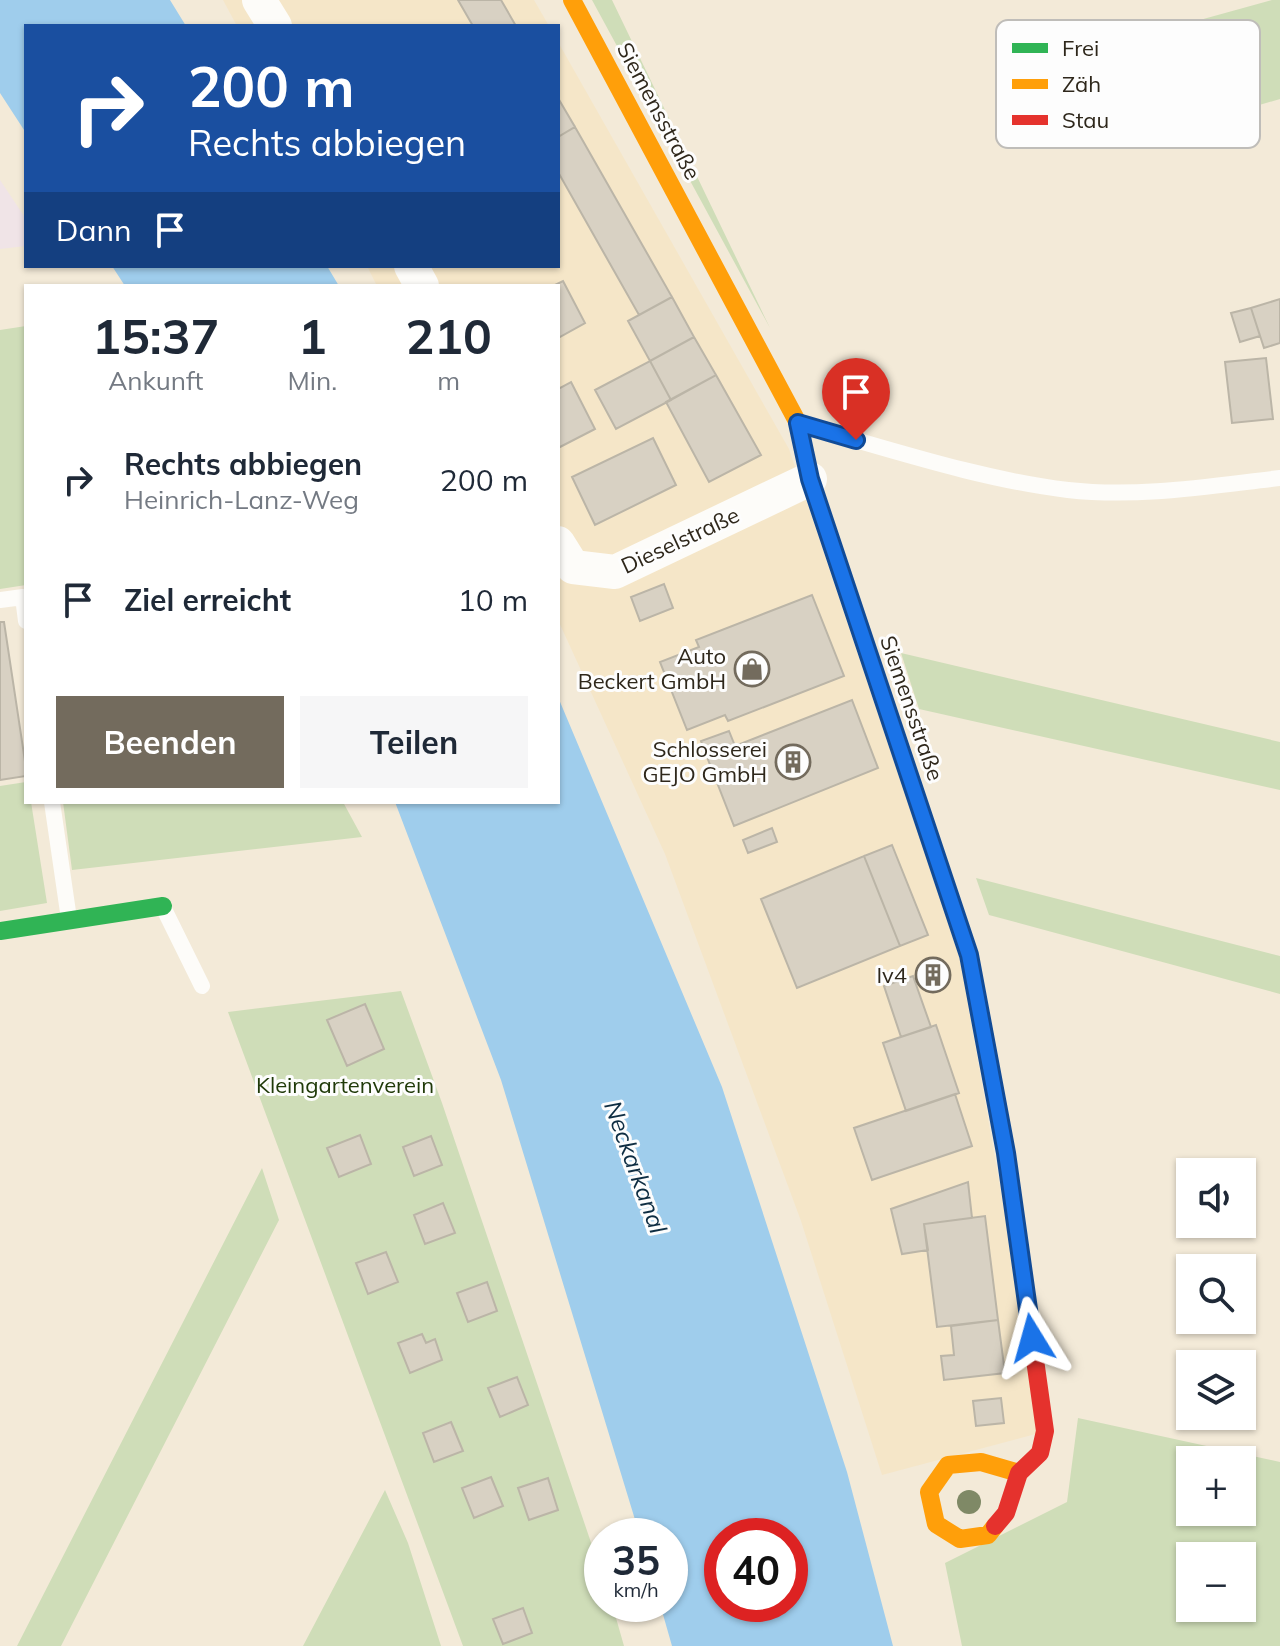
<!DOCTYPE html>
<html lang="de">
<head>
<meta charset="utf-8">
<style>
	:root { --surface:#fff; --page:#f6f6f7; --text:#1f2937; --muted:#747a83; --accent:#736b5d }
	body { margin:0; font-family:Mulish,sans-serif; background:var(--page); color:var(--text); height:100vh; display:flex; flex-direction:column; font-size:30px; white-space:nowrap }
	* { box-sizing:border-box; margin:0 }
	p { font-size:26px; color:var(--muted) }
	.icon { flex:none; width:44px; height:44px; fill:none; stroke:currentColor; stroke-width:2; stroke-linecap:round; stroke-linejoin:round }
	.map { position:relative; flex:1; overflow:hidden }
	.details { position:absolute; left:24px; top:284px; width:536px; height:520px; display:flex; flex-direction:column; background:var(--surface); border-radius:0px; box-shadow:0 2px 6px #0004 }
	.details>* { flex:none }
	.guide { position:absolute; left:24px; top:24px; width:536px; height:244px; border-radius:0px; box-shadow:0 2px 6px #0004; background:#1a4fa0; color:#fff; overflow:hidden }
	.controls { position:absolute; left:1176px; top:1158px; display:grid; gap:16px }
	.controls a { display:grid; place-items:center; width:80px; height:80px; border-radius:0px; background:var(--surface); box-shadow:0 2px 6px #0004; font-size:40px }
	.speed { position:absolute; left:584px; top:1518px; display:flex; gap:16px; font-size:40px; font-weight:700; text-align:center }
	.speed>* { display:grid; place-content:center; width:104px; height:104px; border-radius:50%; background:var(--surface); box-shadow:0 2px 6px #0004; line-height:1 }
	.speed small { font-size:20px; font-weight:400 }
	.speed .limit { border:12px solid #d22; background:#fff; color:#111 }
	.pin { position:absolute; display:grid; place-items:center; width:68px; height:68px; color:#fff; margin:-82px -34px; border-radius:50% 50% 50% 0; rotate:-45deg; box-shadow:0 0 8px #0007 }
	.pin .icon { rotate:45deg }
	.me { position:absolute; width:88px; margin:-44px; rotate:352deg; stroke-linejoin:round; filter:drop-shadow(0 0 6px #0008) }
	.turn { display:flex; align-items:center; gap:28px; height:168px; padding:0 32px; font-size:36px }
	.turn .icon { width:104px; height:104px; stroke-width:2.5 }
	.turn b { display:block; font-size:56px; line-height:68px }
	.then { display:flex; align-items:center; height:76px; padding:0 32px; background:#0003; gap:16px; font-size:30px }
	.eta { display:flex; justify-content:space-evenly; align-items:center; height:136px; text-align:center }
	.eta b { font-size:48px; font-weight:700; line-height:56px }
	.button { display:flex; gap:16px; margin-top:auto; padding:16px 32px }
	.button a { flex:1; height:92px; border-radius:0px; background:var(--accent); color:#fff; font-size:32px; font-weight:700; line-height:92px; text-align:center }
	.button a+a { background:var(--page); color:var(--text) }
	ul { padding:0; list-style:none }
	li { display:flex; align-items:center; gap:24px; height:120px; padding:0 32px }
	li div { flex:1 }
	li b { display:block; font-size:30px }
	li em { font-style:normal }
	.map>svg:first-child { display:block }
	.built { fill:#f5e6c8 }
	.education { fill:#f0e4e7 }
	.green { fill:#cfddb8; fill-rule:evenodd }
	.water { fill:#9fcdec; fill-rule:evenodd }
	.building { fill:#d8d1c3; stroke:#bbb5a7; stroke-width:2 }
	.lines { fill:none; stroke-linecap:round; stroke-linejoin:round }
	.lane { stroke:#fdfcf9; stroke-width:16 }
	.street { stroke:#fdfcf9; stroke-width:34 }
	.fast { stroke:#30b455; stroke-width:18 }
	.slow { stroke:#ff9f0a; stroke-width:18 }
	.jam { stroke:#e5322d; stroke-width:18 }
	.tree { fill:#7f8966 }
	.route-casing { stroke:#114b97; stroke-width:20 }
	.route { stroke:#1a73e8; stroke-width:14 }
	.labels { text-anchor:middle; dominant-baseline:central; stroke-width:6; stroke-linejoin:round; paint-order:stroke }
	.street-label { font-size:22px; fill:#2e271b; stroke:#fdfdfd }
	.poi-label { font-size:22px; fill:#2e271b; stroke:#fdfdfd; text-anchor:end }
	.park-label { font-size:22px; fill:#203a09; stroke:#fdfdfd }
	.water-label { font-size:24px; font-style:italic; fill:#0e2d42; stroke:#fdfdfd }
	.key { fill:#fdfdfd; stroke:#bfbdb9; stroke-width:2 }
	.key-label { font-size:22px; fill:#2e271b }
</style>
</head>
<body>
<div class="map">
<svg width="1280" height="1646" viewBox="0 0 1280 1646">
	<rect width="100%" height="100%" fill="#f3ead8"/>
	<path class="built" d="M 223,0 L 534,0 L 549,26 L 237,26 Z
		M 558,42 L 789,449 L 960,959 L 1043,1432 L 882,1475 L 801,1221 L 665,854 L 558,620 L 558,286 L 377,286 L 367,266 L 558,266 Z"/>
	<path class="education" d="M 0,180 L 26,219 L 26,246 L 0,249 Z"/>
	<path class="green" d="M 592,0 L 612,0 L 770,328 Z
		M 1272,0 L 1280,0 L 1280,99 L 1137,141 L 1113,44 Z
		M 26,326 L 26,585 L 0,589 L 0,330 Z
		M 901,653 L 1280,742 L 1280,790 L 919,709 Z
		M 26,782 L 26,802 L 31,802 L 47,903 L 0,911 L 0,786 Z
		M 63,802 L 343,802 L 362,837 L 72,870 Z
		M 976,878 L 1280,956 L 1280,994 L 989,915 Z
		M 401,991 L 442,1103 L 602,1575 L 602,1604 L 612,1604 L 624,1646 L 463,1646 L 228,1012 Z
		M 262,1168 L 279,1220 L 61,1646 L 17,1646 Z
		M 1078,1418 L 1280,1462 L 1280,1646 L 962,1646 L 945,1563 L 1067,1502 ZM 1190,1460 L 1242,1460 L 1242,1512 L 1190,1512 ZM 1190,1556 L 1242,1556 L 1242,1608 L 1190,1608 Z
		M 385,1490 L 408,1543 L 441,1646 L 303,1646 Z"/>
	<path class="water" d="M 0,0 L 170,0 L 186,26 L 26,26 L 26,133 L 0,93 Z
		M 112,266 L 327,266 L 339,286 L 125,286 Z
		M 558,697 L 722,1087 L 847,1472 L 893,1646 L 672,1646 L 660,1604 L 670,1604 L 670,1536 L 640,1536 L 501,1080 L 395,802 L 558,802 ZM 722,1536 L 790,1536 L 790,1604 L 722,1604 Z"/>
	<path class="building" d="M 458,0 L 501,0 L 516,26 L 473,26 Z
		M 558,98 L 575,127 L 558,137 Z
		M 575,127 L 672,297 L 639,315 L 558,172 L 558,137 Z
		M 563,281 L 585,323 L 558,338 L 558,286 L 553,286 Z
		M 672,297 L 694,337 L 650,361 L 628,321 Z
		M 1280,299 L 1280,343 L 1264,348 L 1251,308 Z
		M 1251,308 L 1260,336 L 1240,342 L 1231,313 Z
		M 694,337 L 716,375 L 671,400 L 650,361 Z
		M 1266,358 L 1273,419 L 1232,423 L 1225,362 Z
		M 650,361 L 671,400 L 616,429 L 595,390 Z
		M 716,375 L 761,455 L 709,482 L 666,402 Z
		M 571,382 L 595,429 L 558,448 L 558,389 Z
		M 653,438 L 676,485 L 595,525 L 572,477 Z
		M 664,584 L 673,608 L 640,621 L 631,597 Z
		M 812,595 L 844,676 L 728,721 L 725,715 L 687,730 L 660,662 L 699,647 L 696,640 Z
		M 0,622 L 4,622 L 26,768 L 26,776 L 0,780 Z
		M 852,700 L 878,768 L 734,826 L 707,757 Z
		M 729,731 L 735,746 L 707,757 L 701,741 Z
		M 772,828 L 777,842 L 748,853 L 743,840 Z
		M 892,845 L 928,935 L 900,946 L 864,856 Z
		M 864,856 L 900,946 L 797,988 L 761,899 Z
		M 913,976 L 931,1027 L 901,1037 L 884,986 Z
		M 365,1004 L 384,1049 L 347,1066 L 327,1020 Z
		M 936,1025 L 959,1093 L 906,1111 L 883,1043 Z
		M 955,1094 L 972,1146 L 872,1180 L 854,1128 Z
		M 360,1135 L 371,1164 L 339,1177 L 327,1148 Z
		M 431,1136 L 442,1165 L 414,1176 L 403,1147 Z
		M 968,1182 L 972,1218 L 924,1224 L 928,1250 L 902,1254 L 891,1209 Z
		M 443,1203 L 455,1233 L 425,1244 L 414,1215 Z
		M 985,1216 L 998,1320 L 937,1327 L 924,1224 Z
		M 386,1252 L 398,1282 L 368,1294 L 356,1263 Z
		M 487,1282 L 497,1311 L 468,1322 L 457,1293 Z
		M 998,1320 L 1005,1373 L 944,1380 L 941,1356 L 954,1355 L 951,1326 Z
		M 422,1334 L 426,1343 L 435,1339 L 442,1360 L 410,1373 L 398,1343 Z
		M 517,1377 L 528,1405 L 500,1417 L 488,1388 Z
		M 1001,1398 L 1004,1423 L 976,1426 L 973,1401 Z
		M 451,1422 L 463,1451 L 434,1462 L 423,1433 Z
		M 491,1477 L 503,1506 L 474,1518 L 462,1488 Z
		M 548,1478 L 558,1510 L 529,1520 L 518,1488 Z
		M 523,1608 L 532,1633 L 503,1644 L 493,1619 Z"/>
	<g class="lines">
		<path class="lane" d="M 803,425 C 890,449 978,479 1068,490 C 1139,498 1210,486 1280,478
			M 0,600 L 23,597 L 26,621
			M 52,802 L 69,919
			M 163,907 L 202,986"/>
		<path class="street" d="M 259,0 L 275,26
			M 411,266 L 422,286
			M 558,543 L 573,567 L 615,572 L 810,479"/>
		<path class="fast" d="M 831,543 L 969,955 L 985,1039
			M 0,931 L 163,906"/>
		<path class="slow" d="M 572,0 L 798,423 L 810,479 L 831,543
			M 995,1526 L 988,1535 L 960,1539 L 936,1524 L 929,1492 L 948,1465 L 981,1462 L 1019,1473"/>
		<path class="jam" d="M 985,1039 L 1006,1153 L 1045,1431 L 1040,1453 L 1019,1473 L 1006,1513 L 995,1526"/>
	</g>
	<circle class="tree" cx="969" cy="1502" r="12"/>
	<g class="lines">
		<g class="route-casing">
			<path id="route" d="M 856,440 L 798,423 L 810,479 L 969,955 L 1006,1153 L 1032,1338"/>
		</g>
		<use href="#route" class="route"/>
	</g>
	<defs>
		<g id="shop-ring" transform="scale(1.8)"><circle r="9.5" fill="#fdfdfd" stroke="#736b5d" stroke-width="1.5"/><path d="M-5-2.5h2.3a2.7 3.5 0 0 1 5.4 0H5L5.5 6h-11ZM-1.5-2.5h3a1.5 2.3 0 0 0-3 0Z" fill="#736b5d"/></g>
		<g id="building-ring" transform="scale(1.8)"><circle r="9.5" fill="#fdfdfd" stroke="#736b5d" stroke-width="1.5"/><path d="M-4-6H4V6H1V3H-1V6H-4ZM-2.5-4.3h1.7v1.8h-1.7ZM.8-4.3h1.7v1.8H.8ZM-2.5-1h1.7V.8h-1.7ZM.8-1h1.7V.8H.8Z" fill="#736b5d"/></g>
	</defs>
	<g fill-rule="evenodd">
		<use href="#shop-ring" x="752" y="669"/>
		<use href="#building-ring" x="793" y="762"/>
		<use href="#building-ring" x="933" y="975"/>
	</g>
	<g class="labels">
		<g class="street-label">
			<text transform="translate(659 111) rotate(62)">Siemensstraße</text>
			<text transform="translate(680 540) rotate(-25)">Dieselstraße</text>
			<text transform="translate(912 708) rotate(71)">Siemensstraße</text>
		</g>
		<g class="poi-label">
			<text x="726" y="656">Auto<tspan x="726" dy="25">Beckert GmbH</tspan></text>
			<text x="767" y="749">Schlosserei<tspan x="767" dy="25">GEJO GmbH</tspan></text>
			<text x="907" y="975">Iv4</text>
		</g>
		<g class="park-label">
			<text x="345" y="1085">Kleingartenverein</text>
		</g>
		<g class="water-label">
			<text transform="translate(636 1167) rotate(70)">Neckarkanal</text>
		</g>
	</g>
	<rect x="996" y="20" width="264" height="128" rx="12" class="key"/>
	<rect x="1012" y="43" width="36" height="10" fill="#30b455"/>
	<rect x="1012" y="79" width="36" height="10" fill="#ff9f0a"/>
	<rect x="1012" y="115" width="36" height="10" fill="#e5322d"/>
	<g class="key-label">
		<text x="1062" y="56">Frei</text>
		<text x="1062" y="92">Zäh</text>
		<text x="1062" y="128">Stau</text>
	</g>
</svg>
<div class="controls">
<a><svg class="icon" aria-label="sound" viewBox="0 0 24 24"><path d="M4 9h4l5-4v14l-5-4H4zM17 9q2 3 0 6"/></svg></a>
<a><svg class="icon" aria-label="search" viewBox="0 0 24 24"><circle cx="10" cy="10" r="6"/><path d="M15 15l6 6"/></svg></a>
<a><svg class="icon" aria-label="layers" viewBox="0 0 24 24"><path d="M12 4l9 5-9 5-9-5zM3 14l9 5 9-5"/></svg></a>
<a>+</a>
<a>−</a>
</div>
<div class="speed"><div>35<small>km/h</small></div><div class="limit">40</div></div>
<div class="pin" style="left:856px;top:440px;background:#d93025"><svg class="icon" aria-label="arrive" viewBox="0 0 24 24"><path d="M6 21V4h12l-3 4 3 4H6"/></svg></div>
<svg class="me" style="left:1032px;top:1338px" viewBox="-20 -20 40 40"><path d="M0-17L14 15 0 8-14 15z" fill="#1a73e8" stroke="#fff" stroke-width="4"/></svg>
<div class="guide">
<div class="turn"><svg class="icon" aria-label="right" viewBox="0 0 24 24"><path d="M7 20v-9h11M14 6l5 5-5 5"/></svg><div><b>200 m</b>Rechts abbiegen</div></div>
<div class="then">Dann<svg class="icon" aria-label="arrive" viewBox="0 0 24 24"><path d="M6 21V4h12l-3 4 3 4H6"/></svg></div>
</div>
<section class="details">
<div class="eta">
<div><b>15:37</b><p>Ankunft</p></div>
<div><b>1</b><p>Min.</p></div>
<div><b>210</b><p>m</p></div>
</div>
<ul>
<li><svg class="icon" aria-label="right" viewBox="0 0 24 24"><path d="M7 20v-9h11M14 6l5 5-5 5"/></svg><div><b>Rechts abbiegen</b><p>Heinrich-Lanz-Weg</p></div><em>200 m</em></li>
<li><svg class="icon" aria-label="arrive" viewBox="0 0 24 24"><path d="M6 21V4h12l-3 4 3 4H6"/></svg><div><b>Ziel erreicht</b></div><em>10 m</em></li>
</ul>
<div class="button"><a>Beenden</a><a>Teilen</a></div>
</section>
</div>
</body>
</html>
